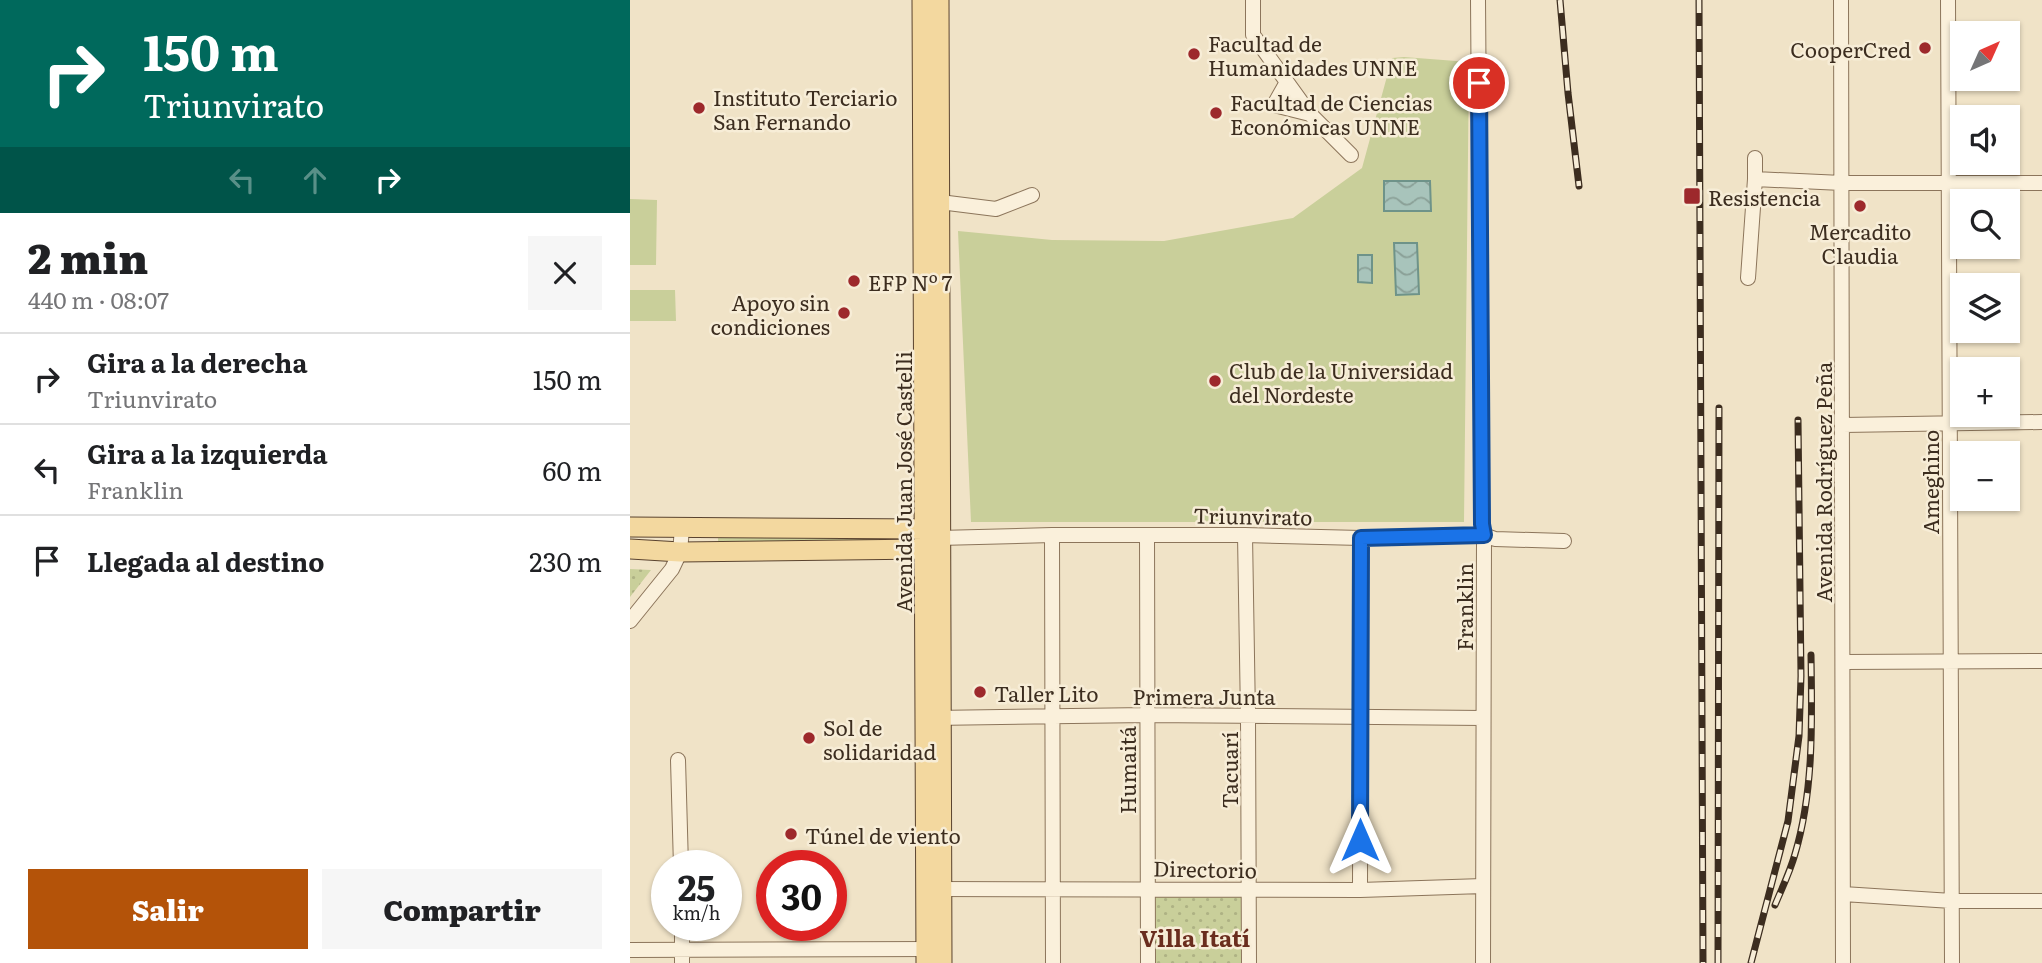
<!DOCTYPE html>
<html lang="es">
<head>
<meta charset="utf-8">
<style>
	:root { --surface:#fff; --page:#f6f6f6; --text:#202124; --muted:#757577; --line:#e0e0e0; --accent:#b45309 }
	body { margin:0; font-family:Literata,serif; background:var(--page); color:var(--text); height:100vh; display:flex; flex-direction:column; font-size:26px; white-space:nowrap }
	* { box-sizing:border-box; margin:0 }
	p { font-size:23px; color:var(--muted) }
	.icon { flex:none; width:38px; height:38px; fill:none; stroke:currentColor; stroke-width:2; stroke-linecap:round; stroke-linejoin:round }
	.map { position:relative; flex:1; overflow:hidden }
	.drawer { display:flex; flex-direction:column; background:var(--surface); width:630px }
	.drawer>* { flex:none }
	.hud { background:#00695c; color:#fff; overflow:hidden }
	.needle { width:46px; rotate:45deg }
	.tools { position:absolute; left:1320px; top:21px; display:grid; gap:14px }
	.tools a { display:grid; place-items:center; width:70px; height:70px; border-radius:0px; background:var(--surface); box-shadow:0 2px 5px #0004; font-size:35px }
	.speed { position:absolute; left:21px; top:850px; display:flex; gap:14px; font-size:35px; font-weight:700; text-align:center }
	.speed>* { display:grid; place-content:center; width:91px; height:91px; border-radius:50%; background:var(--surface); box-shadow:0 2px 5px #0004; line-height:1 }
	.speed small { font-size:18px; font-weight:400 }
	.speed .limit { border:10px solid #d22; background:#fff; color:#111 }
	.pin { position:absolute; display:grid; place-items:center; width:60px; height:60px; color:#fff; margin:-30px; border:4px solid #fff; border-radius:50%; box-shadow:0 2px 7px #0007 }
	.me { position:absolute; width:77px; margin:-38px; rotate:0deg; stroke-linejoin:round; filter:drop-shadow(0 0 5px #0008) }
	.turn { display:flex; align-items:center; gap:24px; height:147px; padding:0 28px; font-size:32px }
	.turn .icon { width:91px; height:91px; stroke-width:2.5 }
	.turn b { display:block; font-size:49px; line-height:60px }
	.lanes { display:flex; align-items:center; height:66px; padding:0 28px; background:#0003; justify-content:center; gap:35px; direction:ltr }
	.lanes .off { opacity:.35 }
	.round { display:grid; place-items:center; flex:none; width:74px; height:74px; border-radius:0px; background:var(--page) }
	.headline { display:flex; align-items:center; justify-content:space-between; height:119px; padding:0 28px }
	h1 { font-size:42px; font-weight:800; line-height:52px }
	.button { display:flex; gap:14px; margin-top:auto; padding:14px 28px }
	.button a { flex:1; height:80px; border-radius:0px; background:var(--accent); color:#fff; font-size:28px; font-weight:800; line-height:80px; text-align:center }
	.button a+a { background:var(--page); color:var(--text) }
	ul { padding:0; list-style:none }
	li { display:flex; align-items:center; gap:21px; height:91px; padding:0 28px; border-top:2px solid var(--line) }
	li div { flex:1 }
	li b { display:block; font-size:26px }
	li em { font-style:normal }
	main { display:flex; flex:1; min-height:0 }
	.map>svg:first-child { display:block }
	.grass { fill:url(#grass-dots) }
	.garden { fill:#c9cf9a }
	.water { fill:url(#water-waves); stroke:#6e9389; stroke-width:2 }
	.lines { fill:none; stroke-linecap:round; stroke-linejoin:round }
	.minor-casing { stroke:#8c755b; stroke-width:16 }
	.major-casing { stroke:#5a432f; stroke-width:21 }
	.minor { stroke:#faf0db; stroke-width:14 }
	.major { stroke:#f3d89f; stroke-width:19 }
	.rail-casing { stroke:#3c2d1f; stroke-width:7 }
	.rail { stroke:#f7edd7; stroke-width:4.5; stroke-dasharray:13; stroke-linecap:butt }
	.route-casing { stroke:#114b97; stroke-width:18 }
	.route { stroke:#1a73e8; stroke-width:12 }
	.poi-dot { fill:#9d292c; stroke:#f7edd7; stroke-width:2.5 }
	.labels { text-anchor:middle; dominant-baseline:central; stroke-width:5; stroke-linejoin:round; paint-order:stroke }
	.poi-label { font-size:21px; fill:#3c2d1f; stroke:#f7edd7; text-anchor:start }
	.street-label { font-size:21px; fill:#3c2d1f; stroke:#f7edd7 }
	.neighbourhood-label { font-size:23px; font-weight:bold; fill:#6a2d1e; stroke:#f7edd7 }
</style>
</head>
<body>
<main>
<section class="drawer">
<div class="hud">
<div class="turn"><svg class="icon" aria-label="right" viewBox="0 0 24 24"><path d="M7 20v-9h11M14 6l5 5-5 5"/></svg><div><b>150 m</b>Triunvirato</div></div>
<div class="lanes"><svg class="icon off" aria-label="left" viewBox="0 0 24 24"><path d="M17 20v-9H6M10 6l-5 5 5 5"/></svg><svg class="icon off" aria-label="ahead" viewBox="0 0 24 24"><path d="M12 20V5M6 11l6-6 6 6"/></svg><svg class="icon" aria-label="right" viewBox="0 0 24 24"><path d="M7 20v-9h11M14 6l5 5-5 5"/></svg></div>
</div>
<div class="headline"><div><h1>2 min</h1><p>440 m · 08:07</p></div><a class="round"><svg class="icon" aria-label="close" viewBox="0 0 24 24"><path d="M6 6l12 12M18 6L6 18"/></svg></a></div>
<ul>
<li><svg class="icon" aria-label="right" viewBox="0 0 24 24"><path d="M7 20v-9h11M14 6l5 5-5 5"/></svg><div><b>Gira a la derecha</b><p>Triunvirato</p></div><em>150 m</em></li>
<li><svg class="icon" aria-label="left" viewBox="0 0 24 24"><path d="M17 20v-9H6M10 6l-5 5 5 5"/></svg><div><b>Gira a la izquierda</b><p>Franklin</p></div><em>60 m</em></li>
<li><svg class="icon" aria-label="arrive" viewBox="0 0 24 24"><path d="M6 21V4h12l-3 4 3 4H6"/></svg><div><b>Llegada al destino</b></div><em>230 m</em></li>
</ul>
<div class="button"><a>Salir</a><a>Compartir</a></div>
</section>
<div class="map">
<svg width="1412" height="963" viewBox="0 0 1412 963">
	<defs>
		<pattern id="grass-dots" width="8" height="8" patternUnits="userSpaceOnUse" patternTransform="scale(1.75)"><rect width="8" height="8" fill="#c9cf9a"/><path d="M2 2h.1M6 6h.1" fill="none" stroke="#aeb284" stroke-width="1.8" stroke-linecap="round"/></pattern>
		<pattern id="water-waves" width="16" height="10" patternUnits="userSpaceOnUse" patternTransform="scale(1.75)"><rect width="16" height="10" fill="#a8c4bb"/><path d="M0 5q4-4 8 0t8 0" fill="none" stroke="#8aa097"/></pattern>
	</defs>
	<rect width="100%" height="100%" fill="#f0e3c7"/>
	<path class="grass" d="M 88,534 L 269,534 L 269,543 L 88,543 Z
		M 0,569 L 21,570 L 0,597 Z
		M 524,896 L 611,896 L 612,963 L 524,963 Z"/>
	<path class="garden" d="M 774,57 L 839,62 L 834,522 L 341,522 L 328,231 L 422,240 L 534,241 L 663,218 L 732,168 L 762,58 Z
		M 0,199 L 27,200 L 26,265 L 0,265 Z
		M 0,290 L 45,290 L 46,321 L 0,321 Z"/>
	<path class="water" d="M 800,181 L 801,211 L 754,211 L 754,181 Z
		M 764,243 L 787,243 L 789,294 L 766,295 Z
		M 728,255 L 742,255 L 742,283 L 728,282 Z"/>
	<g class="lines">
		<g class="minor-casing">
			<path id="minor" d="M 623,0 L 623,35 L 680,114 L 721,155
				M 848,0 L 852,524 L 854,535 L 853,963
				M 1211,0 L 1213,963
				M 1318,0 L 1322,963
				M 657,82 L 644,105 L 680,114
				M 1125,179 L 1212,183 L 1412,183
				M 310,202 L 366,209 L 402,195
				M 1118,278 L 1125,179 L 1125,158
				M 1213,425 L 1412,422
				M 303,534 L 309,538 L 422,535 L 615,535 L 731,538 L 854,535 L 865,539 L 934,541
				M 422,535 L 423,963
				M 517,535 L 518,963
				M 615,535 L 618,717 L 619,963
				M 0,621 L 42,569 L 50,552 L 52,528
				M 1214,662 L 1412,661
				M 303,718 L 517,715 L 853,718
				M 48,760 L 51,866
				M 305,889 L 730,890 L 853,886
				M 730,890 L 731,538
				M 1213,894 L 1322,901 L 1412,901
				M 52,926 L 52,963
				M 0,950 L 303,949"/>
		</g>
		<g class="major-casing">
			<path id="major" d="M 292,0 L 296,963
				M 309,0 L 312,963
				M 0,527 L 296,529
				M 0,549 L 50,552 L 295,549 L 303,543"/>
		</g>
		<use href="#minor" class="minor"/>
		<use href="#major" class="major"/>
		<g class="rail-casing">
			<path id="rail" d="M 930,0 L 938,93 L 949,186
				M 1069,0 L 1073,963
				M 1145,905 C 1152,888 1160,872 1165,854 C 1184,790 1182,721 1181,655
				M 1088,963 L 1089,408
				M 1121,963 L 1158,821 L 1169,736 L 1171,676 L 1168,420"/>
		</g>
		<use href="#rail" class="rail"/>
	</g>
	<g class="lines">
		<g class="route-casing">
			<path id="route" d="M 730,840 L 731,538 L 854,535 L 852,524 L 849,83"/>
		</g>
		<use href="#route" class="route"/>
	</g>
	<g class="poi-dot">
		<circle cx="1295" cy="48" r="7"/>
		<circle cx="564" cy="54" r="7"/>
		<circle cx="69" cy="108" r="7"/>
		<circle cx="586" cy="113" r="7"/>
		<rect x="1053" y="187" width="18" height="18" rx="3.5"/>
		<circle cx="1230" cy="206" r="7"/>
		<circle cx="224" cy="281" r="7"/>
		<circle cx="214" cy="313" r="7"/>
		<circle cx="585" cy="381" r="7"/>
		<circle cx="350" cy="692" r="7"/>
		<circle cx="179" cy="738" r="7"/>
		<circle cx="161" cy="834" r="7"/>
	</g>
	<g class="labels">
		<g class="poi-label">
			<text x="578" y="42">Facultad de<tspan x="578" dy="24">Humanidades UNNE</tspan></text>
			<text x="1281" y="48" text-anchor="end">CooperCred</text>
			<text x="83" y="96">Instituto Terciario<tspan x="83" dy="24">San Fernando</tspan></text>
			<text x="600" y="101">Facultad de Ciencias<tspan x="600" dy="24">Económicas UNNE</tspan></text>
			<text x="1078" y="196">Resistencia</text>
			<text x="1230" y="230" text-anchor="middle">Mercadito<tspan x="1230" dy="24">Claudia</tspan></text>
			<text x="238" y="281">EFP Nº 7</text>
			<text x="200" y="301" text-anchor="end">Apoyo sin<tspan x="200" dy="24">condiciones</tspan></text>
			<text x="599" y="369">Club de la Universidad<tspan x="599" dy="24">del Nordeste</tspan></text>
			<text x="364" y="692">Taller Lito</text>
			<text x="193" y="726">Sol de<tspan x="193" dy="24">solidaridad</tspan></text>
			<text x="175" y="834">Túnel de viento</text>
		</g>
		<g class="street-label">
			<text transform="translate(272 482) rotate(-90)">Avenida Juan José Castelli</text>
			<text transform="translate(1192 482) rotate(-90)">Avenida Rodríguez Peña</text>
			<text transform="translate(1299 482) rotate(-90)">Ameghino</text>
			<text transform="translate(623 515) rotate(1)">Triunvirato</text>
			<text transform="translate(833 607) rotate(-90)">Franklin</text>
			<text x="574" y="695">Primera Junta</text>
			<text transform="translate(496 770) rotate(-90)">Humaitá</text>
			<text transform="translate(598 770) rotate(-90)">Tacuarí</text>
			<text transform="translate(575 868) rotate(1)">Directorio</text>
		</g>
		<g class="neighbourhood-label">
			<text x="565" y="937">Villa Itatí</text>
		</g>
	</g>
</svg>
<div class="tools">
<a><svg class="needle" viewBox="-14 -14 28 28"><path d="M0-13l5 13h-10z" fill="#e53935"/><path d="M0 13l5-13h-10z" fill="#757577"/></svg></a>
<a><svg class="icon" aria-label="sound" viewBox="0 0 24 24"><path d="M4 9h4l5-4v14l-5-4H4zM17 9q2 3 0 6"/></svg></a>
<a><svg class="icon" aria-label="search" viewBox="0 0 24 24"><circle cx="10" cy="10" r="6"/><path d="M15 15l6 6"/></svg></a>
<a><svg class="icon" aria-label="layers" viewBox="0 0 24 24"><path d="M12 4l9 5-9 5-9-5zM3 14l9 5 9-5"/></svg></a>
<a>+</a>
<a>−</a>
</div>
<div class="speed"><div>25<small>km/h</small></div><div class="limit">30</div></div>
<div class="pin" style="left:849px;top:83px;background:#d93025"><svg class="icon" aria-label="arrive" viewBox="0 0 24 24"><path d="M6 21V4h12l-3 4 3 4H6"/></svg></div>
<svg class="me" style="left:730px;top:840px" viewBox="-20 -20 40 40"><path d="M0-17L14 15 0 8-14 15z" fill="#1a73e8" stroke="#fff" stroke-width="4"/></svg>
</div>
</main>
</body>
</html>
